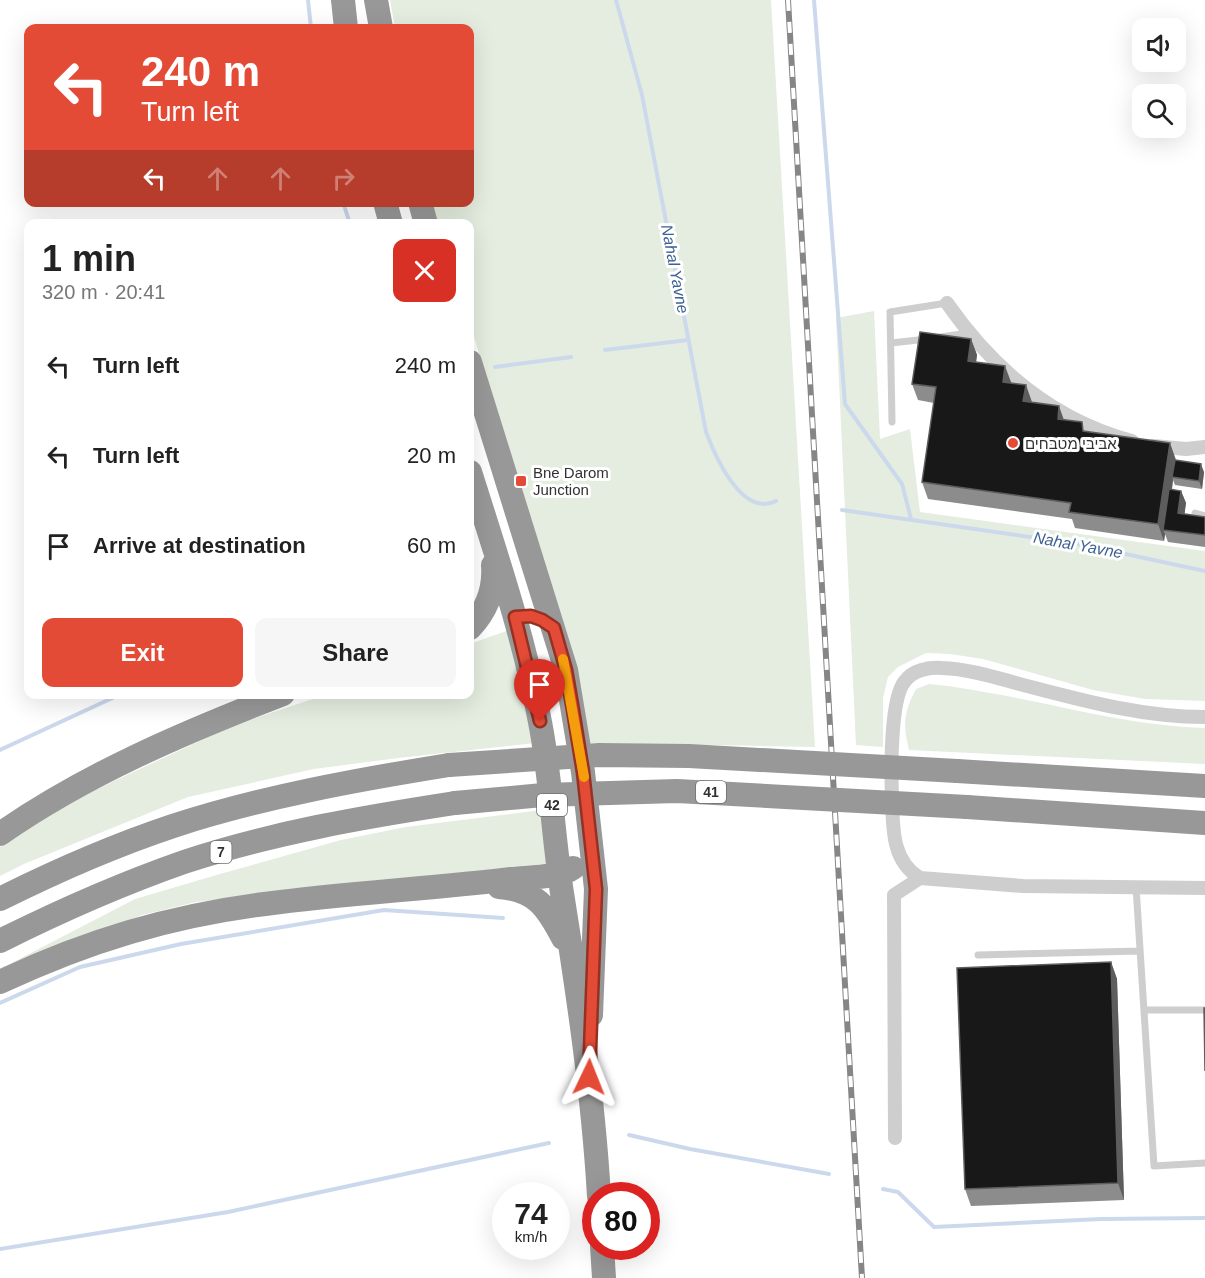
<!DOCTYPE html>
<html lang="en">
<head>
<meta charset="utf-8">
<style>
	:root { --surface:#fff; --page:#f6f6f6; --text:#222; --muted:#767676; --accent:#e44b36 }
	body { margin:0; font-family:Arial,Heebo,sans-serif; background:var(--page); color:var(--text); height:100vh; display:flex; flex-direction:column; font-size:22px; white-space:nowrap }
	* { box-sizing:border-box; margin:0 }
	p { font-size:20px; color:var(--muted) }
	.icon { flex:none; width:33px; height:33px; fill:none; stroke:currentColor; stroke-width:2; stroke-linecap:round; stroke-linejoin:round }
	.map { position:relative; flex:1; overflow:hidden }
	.drawer { position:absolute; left:24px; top:219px; width:450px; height:480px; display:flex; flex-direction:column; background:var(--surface); border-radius:12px; box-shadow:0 6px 24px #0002 }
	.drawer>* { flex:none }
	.guide { position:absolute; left:24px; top:24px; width:450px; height:183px; border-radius:12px; box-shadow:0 6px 24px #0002; background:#e44b36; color:#fff; overflow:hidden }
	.tools { position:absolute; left:1132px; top:18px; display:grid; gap:12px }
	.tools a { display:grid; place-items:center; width:54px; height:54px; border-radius:12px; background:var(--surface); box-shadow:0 6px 24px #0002; font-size:30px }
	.speed { position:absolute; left:492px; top:1182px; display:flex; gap:12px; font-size:30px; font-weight:700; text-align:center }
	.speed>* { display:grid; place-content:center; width:78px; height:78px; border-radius:50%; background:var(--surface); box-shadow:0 6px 24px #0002; line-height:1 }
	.speed small { font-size:15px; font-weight:400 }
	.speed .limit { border:9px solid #d22; background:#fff; color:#111 }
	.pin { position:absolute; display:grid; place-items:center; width:51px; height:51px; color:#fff; margin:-62px -26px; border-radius:50% 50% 50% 0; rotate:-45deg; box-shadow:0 0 6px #0007 }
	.pin .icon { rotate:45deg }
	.me { position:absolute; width:66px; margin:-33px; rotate:2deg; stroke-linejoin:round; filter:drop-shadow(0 0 4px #0008) }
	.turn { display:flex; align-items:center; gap:21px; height:126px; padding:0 18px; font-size:27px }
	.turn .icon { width:78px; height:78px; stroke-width:2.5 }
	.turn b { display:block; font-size:42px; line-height:51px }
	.lanes { display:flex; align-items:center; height:57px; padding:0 18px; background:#0003; justify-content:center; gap:30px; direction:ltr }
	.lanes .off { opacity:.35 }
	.round { display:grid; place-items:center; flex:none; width:63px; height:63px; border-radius:12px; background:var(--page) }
	.head { display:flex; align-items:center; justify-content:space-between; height:102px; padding:0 18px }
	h1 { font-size:36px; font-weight:700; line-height:45px }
	.primary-button { display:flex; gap:12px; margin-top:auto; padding:12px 18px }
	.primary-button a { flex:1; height:69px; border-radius:12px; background:var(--accent); color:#fff; font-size:24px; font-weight:700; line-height:69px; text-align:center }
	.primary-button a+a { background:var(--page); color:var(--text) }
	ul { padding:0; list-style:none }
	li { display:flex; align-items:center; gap:18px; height:90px; padding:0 18px }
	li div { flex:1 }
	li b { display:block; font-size:22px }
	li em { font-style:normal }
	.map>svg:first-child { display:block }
	.green { fill:#e4eddf }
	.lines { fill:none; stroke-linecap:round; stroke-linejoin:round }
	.stream { stroke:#ccd9ec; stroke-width:4 }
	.lane { stroke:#cecece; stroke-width:7 }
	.street { stroke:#cecece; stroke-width:14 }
	.highway { stroke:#989898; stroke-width:24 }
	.rail-casing { stroke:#868686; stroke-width:6 }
	.rail { stroke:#fff; stroke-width:4; stroke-dasharray:11; stroke-linecap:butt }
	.highway-bridge { stroke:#989898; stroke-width:24 }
	.wall { fill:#8c8c8c }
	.shaded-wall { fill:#5d5d5d }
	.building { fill:#181818; stroke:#5d5d5d; stroke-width:1.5 }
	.route-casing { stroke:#943123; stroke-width:15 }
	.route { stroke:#e44b36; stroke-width:10 }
	.slow { stroke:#f59e0b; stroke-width:10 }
	.poi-dot { fill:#e44b36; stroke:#fff; stroke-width:2 }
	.labels { text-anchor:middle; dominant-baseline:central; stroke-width:6; stroke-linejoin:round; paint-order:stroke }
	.shield { fill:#fff; stroke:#6f6f6f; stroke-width:1.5 }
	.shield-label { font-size:14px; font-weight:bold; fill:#313131 }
	.poi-label { font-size:15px; fill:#313131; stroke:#fff; text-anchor:start }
	.water-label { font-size:16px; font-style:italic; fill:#3e6293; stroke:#fff }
</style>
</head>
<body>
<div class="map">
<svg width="1205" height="1278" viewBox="0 0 1205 1278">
	<rect width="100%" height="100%" fill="#fff"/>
	<path class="green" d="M 390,0 L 771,0 L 815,747 L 586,743 L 537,542 L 470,324 L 470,224 L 438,223 L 432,203 L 470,202 L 470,28 L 395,28 Z
		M 874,311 L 880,439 L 910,429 L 920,512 L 1205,551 L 1205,701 L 1145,699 L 1093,690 L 983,659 L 950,654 L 926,653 L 898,667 L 888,677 L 883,698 L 883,747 L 856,745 L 836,318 Z
		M 509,630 L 535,743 L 398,758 L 314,769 L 188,797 L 24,864 L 0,876 L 0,847 L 51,812 L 114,781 L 234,725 L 325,695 L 470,694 L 470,644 Z
		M 929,684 C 954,686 977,691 1002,695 C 1069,708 1136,726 1205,728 L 1205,764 L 909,750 C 903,724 903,714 916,689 Z
		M 541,810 L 552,865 L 196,902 L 142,915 L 0,976 L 0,969 L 135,899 L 220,874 L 341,840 L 406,827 Z"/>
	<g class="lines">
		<path class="stream" d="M 308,0 L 311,28
			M 616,0 L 642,95 L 706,432 C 715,456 742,518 776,501
			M 814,0 L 845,404 L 902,484 L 911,519
			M 343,202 L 350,224
			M 605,350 L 688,340
			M 495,367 L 571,357
			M 842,510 L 1079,544 L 1205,571
			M 470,579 L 472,586 L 470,587
			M 0,750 L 121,694
			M 0,1003 L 80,967 L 181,944 L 384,910 L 503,918
			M 629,1135 L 690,1149 L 829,1174
			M 883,1189 L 898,1192 L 934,1227 L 1101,1219 L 1205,1218
			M 0,1249 L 228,1212 L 549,1143"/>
		<path class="lane" d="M 941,337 L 968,333
			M 891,343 L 927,339
			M 892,422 L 890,312 L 947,303
			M 1195,513 L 1205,516
			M 1136,887 L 1154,1166 L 1205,1163
			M 978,955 L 1140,951
			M 1144,1010 L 1205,1010"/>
		<path class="street" d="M 947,303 C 993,369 1053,420 1132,441
			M 1153,446 L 1186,449 L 1205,447
			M 1205,717 C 1145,717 1088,702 1031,687 C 1003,680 972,669 942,668 C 929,667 913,670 905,681 C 890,698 891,772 892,797 C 893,826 891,861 920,878 L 1023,886 L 1205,888
			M 895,1138 L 894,895 L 920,878"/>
		<path class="highway" d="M 343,0 L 346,28
			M 376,0 L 381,28
			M 385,202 L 391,224
			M 420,202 L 426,224
			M 470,362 L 566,670 L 583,772 L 596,889 L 591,1015
			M 470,472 C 496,554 524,637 540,722 C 551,778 553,836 562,893 C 578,994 593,1094 599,1196
			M 470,628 C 487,610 495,590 493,565
			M 957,771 L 1205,786
			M 967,807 L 1205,823
			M 0,834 C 86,774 185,732 283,694
			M 499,887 C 536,890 547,907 563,938
			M 0,899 C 56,871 113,846 173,826 C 262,797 356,780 449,765
			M 0,941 C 60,911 121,884 184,862 C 271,833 364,817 455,803
			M 0,982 C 87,941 170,916 265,904 C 347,893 429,889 511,879 C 528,877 559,878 573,868
			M 602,1246 L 604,1278"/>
		<g class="rail-casing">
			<path id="rail" d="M 788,0 L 862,1278"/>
		</g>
		<use href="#rail" class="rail"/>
		<path class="highway-bridge" d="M 449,765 L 599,755 L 689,756 L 957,771
			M 455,803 L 543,795 L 677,791 L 967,807"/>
	</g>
	<path class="wall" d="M 971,339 L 977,355 L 976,362 L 1011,382 L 1032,402 L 1085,431 L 1176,460 L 1204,472 L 1202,489 L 1175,485 L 1173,480 L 1172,490 L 1181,491 L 1186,503 L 1184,514 L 1205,517 L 1205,547 L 1168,542 L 1165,534 L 1164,541 L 1075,528 L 1072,519 L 928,499 L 922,482 L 934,403 L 918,400 L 912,384 Z
		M 1111,962 L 1117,979 L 1124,1200 L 971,1206 L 965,1189 Z"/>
	<path class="shaded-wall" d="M 971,339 L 977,355 L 974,377 L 968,361 Z
		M 1005,366 L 1011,382 L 1009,398 L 1003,382 Z
		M 1026,385 L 1032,402 L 1029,418 L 1023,401 Z
		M 1059,406 L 1065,423 L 1058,419 Z
		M 1170,443 L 1176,460 L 1173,477 L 1172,477 L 1173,480 L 1166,530 L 1163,530 L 1165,534 L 1164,541 L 1158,524 Z
		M 1201,464 L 1204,472 L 1202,489 L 1199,481 Z
		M 1181,491 L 1186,503 L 1183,526 L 1178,513 Z
		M 1111,962 L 1117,979 L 1124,1200 L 1118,1183 Z"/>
	<path class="building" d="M 920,332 L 971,339 L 968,361 L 1005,366 L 1003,382 L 1026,385 L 1023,401 L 1059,406 L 1058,419 L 1082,422 L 1083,431 L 1170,443 L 1158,524 L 1069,512 L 1071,503 L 922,482 L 936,387 L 912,384 Z
		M 1175,460 L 1201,464 L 1199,481 L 1172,477 Z
		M 1169,489 L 1181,491 L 1178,513 L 1205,517 L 1205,535 L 1163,530 Z
		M 1111,962 L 1118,1183 L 965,1189 L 957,968 Z
		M 1204,1008 L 1205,1008 L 1205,1071 Z"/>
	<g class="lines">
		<g class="route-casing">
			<path id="route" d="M 540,721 L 515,617 L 531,616 L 542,620 L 554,628 L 566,670 L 573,710 L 583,772 L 596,889 L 589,1077"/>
		</g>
		<use href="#route" class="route"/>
		<path class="slow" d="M 563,659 L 584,777"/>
	</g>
	<g class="poi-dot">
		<circle cx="1013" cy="443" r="6"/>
		<rect x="515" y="475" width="12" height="12" rx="3"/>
	</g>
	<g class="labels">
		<g class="shield">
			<rect x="696" y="781" width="30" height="22" rx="4.5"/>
			<rect x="537" y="794" width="30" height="22" rx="4.5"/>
			<rect x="210.5" y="841" width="21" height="22" rx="4.5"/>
		</g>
		<g class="shield-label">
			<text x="711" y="792">41</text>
			<text x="552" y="805">42</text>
			<text x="221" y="852">7</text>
		</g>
		<g class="poi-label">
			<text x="1025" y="443">אביבי מטבחים</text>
			<text x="533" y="472">Bne Darom<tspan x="533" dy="17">Junction</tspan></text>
		</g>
		<g class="water-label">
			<text transform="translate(675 269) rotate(79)">Nahal Yavne</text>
			<text transform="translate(1078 545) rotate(10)">Nahal Yavne</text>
		</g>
	</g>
</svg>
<div class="tools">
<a><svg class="icon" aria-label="sound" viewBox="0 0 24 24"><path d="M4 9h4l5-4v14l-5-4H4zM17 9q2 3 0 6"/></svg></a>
<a><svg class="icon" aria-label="search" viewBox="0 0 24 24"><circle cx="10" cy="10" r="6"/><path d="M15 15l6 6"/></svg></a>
</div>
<div class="speed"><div>74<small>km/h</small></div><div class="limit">80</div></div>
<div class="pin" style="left:540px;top:721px;background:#d93025"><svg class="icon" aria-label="arrive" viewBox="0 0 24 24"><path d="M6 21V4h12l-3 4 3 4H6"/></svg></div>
<svg class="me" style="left:589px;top:1077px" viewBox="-20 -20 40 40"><path d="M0-17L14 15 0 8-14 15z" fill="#e44b36" stroke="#fff" stroke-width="4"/></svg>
<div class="guide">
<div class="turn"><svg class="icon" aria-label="left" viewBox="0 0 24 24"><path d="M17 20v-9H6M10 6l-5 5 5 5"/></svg><div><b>240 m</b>Turn left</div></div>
<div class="lanes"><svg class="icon" aria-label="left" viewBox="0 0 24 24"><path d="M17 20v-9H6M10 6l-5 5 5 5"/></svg><svg class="icon off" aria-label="ahead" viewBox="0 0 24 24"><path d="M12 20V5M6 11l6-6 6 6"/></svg><svg class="icon off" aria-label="ahead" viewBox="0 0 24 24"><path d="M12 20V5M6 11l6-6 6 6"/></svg><svg class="icon off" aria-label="right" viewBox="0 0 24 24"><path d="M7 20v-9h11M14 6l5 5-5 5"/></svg></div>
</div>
<section class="drawer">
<div class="head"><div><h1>1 min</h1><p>320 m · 20:41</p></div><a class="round" style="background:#d93025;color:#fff"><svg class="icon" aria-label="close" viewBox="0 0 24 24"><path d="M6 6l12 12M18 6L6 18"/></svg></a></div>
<ul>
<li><svg class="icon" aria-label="left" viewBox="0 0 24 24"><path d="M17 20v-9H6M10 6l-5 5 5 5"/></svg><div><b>Turn left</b></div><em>240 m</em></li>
<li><svg class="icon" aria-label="left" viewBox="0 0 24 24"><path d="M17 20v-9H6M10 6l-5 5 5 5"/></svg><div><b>Turn left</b></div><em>20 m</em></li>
<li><svg class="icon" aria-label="arrive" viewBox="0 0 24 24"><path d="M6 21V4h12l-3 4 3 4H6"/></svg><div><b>Arrive at destination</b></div><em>60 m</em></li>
</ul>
<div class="primary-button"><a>Exit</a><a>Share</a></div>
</section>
</div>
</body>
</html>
